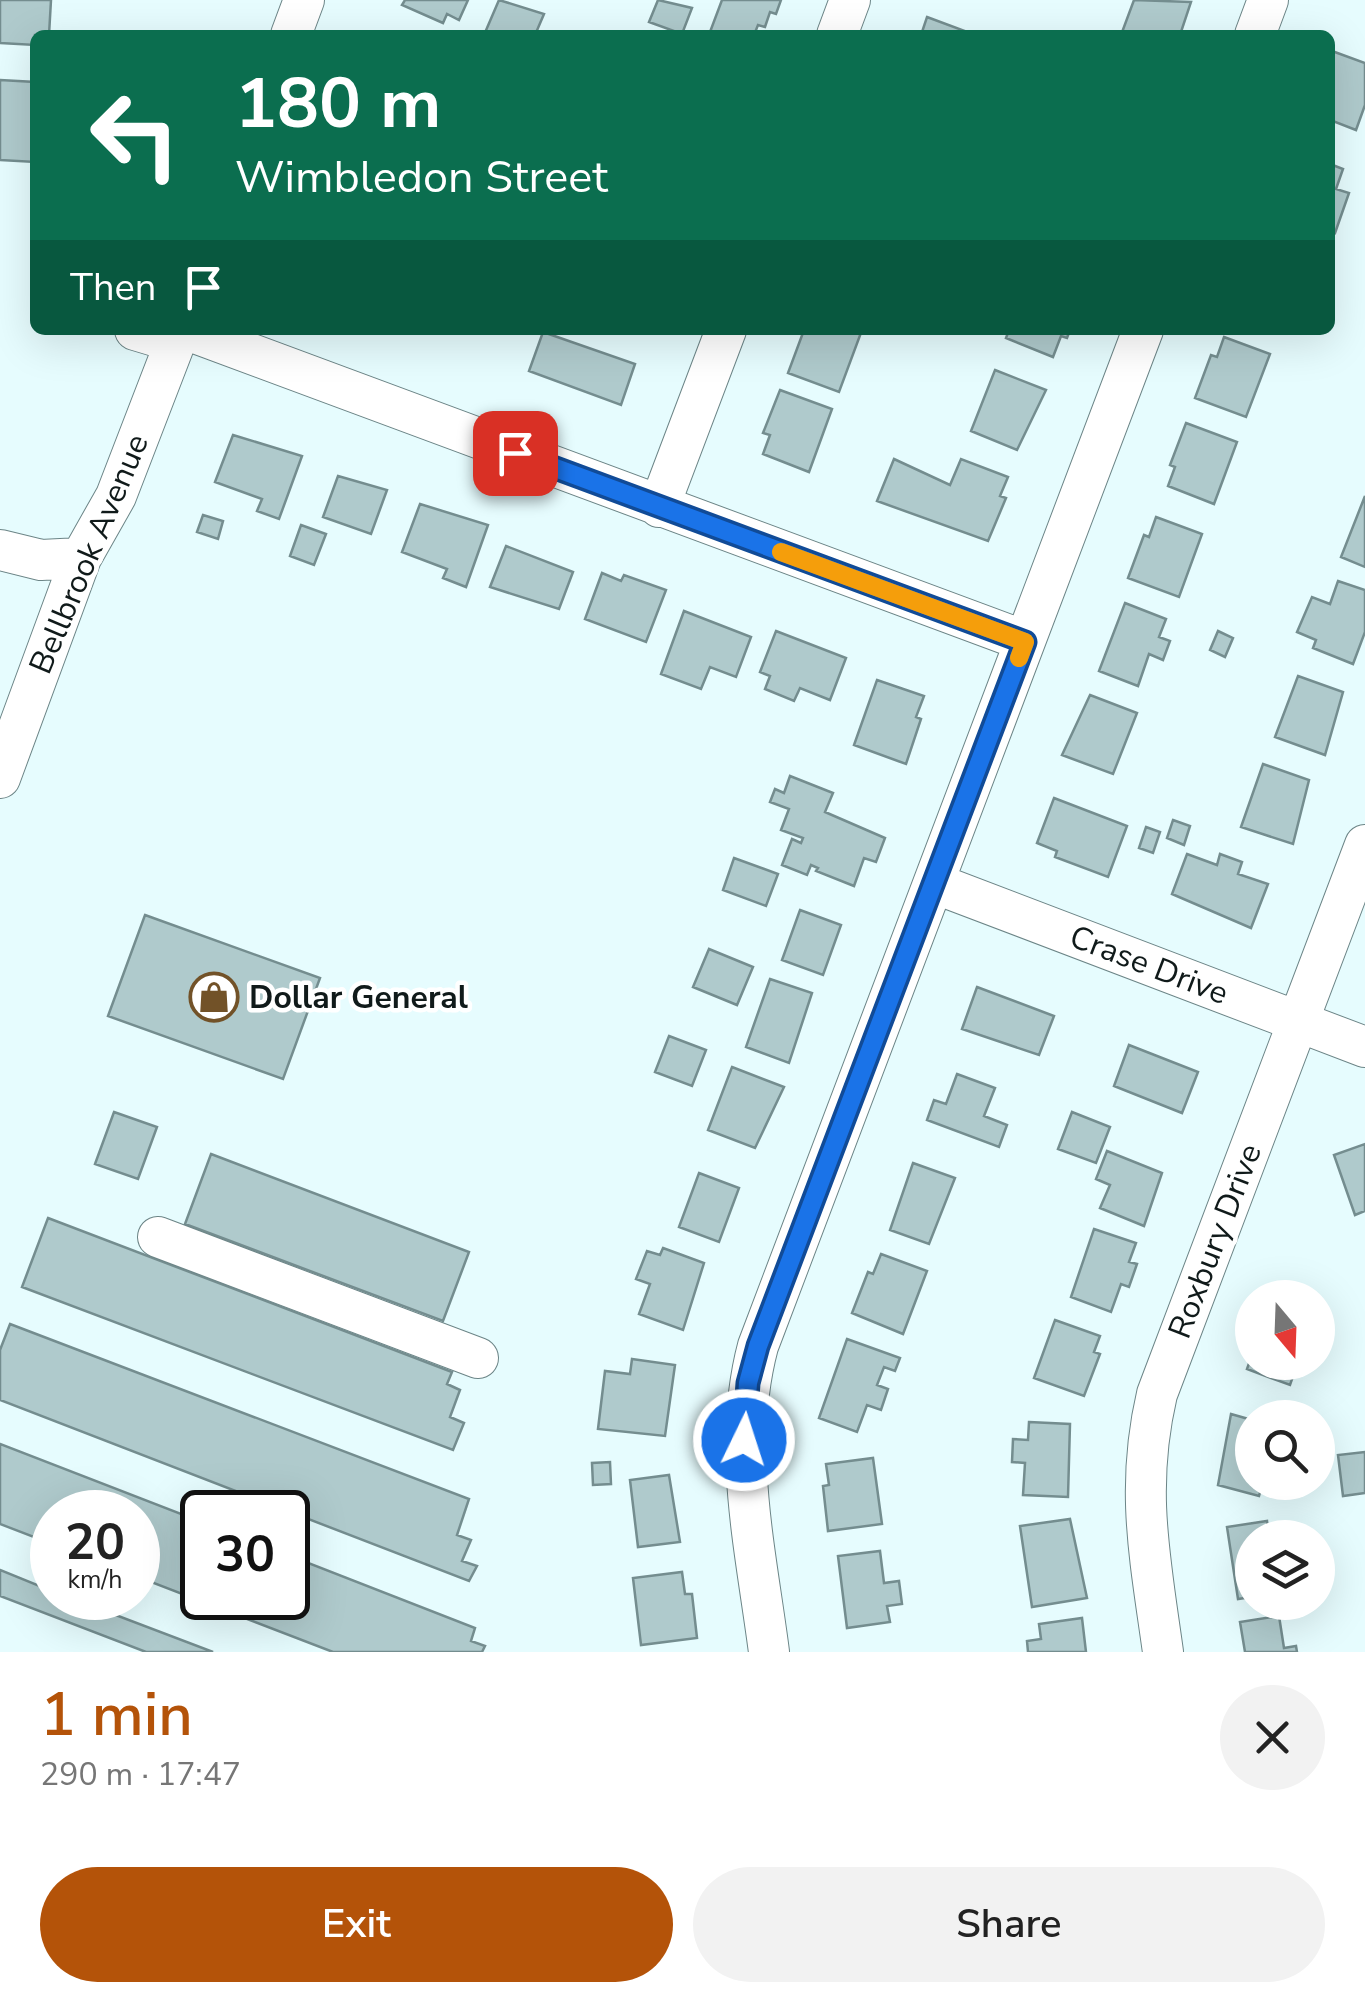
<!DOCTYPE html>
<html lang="en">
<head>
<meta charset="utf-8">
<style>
	:root { --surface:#fff; --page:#f2f2f2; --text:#222; --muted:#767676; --accent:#b45309 }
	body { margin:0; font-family:"Nunito Sans",sans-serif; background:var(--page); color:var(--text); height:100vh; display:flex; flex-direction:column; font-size:38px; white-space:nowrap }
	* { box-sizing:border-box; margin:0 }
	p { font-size:32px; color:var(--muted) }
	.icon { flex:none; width:55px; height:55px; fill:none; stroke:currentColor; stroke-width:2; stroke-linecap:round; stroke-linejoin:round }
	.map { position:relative; height:1652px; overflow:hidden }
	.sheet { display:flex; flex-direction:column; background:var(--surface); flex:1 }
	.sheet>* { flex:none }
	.banner { position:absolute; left:30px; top:30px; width:1305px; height:305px; border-radius:15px; box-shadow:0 10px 40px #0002; background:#0b6e4f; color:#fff; overflow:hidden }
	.needle { width:65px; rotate:161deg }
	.fabs { position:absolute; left:1235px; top:1280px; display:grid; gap:20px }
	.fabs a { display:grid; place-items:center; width:100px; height:100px; border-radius:50%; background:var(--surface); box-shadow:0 10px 40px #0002; font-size:50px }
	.speed { position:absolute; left:30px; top:1490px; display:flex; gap:20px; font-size:50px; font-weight:700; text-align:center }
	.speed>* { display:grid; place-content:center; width:130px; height:130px; border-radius:50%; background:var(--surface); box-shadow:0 10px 40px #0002; line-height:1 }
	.speed small { font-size:25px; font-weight:400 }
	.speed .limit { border:5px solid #111; border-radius:15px; background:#fff; color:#111 }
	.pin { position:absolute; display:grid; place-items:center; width:85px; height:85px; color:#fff; margin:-42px; border-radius:20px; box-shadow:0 5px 15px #0006 }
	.me { position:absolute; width:110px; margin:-55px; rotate:4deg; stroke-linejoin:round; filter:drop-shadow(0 0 8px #0008) }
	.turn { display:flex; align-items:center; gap:35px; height:210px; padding:0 40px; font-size:45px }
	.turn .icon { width:130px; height:130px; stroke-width:2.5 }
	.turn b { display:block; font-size:70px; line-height:85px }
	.then { display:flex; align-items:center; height:95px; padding:0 40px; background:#0003; gap:20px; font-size:38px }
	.round { display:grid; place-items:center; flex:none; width:105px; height:105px; border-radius:52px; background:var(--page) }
	.head { display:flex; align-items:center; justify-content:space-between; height:170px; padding:0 40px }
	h1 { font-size:60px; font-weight:600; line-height:75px; color:var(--accent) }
	.cta { display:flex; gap:20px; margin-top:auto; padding:20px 40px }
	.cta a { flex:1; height:115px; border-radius:60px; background:var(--accent); color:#fff; font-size:40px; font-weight:600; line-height:115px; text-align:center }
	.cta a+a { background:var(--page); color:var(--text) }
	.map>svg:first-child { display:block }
	.building { fill:#afcacc; stroke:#748d8f; stroke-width:2.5 }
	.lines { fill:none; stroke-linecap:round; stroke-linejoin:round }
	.minor-casing { stroke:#6c8587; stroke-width:42 }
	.minor { stroke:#fff; stroke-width:40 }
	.route-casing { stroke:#114b97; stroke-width:25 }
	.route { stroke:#1a73e8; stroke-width:18 }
	.slow { stroke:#f59e0b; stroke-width:18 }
	.labels { text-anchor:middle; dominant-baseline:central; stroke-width:9; stroke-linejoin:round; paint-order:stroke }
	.street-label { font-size:32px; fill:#101a1a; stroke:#fff }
	.poi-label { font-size:32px; font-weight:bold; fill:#101a1a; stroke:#fff; text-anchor:start }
</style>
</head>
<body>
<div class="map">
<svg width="1365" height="1652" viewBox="0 0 1365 1652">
	<rect width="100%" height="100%" fill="#e6fcfe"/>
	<path class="building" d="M 0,0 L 51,0 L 49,35 L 35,35 L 35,45 L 0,43 Z
		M 405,0 L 468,0 L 459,20 L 447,14 L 443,23 L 402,5 Z
		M 499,0 L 544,14 L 535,35 L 484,35 Z
		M 658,0 L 692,8 L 682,34 L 649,22 Z
		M 722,0 L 781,0 L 776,14 L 770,12 L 765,27 L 758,25 L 754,35 L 718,35 L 710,32 Z
		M 1134,0 L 1191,2 L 1180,35 L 1121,35 Z
		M 927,17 L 973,34 L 973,35 L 921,35 Z
		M 1332,51 L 1365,63 L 1365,105 L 1356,130 L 1330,120 Z
		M 0,80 L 35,82 L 35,162 L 0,160 Z
		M 1330,164 L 1343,169 L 1336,189 L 1349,193 L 1335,233 L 1330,231 Z
		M 804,330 L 862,330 L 839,392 L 788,373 Z
		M 1009,330 L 1070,330 L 1067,338 L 1061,336 L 1053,357 L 1006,338 Z
		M 543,332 L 635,364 L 621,405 L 529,371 Z
		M 1224,337 L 1270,354 L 1246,417 L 1195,398 L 1211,355 L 1217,357 Z
		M 995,370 L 1046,390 L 1017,450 L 971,431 Z
		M 780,390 L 832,409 L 809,472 L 763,454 L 770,435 L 763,433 Z
		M 1186,423 L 1237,442 L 1214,504 L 1168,486 L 1175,467 L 1170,465 Z
		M 233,435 L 302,456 L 279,519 L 257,511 L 262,499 L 215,482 Z
		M 894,459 L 950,485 L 961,459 L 1008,477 L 1000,496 L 1006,498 L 988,541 L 877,501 Z
		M 338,476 L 387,490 L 371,534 L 323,517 Z
		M 1365,496 L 1365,567 L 1341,557 Z
		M 420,504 L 488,525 L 466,587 L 443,578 L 447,569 L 402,552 Z
		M 203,515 L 223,521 L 218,539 L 197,532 Z
		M 1156,517 L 1202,534 L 1179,597 L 1128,578 L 1144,535 L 1149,537 Z
		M 301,525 L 326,534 L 314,565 L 290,556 Z
		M 506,546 L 573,572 L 559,609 L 490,587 Z
		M 602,573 L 621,581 L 624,575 L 666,590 L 646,642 L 585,619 Z
		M 1338,581 L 1365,590 L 1365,632 L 1353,664 L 1313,648 L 1316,640 L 1297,632 L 1312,597 L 1330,604 Z
		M 1125,603 L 1166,619 L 1159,637 L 1170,641 L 1163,660 L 1149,654 L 1138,686 L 1099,671 Z
		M 684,611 L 751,637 L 736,677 L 710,667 L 701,689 L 661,674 Z
		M 776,631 L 846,658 L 830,700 L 800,688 L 794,701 L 765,689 L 770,676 L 760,672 Z
		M 1218,631 L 1233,638 L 1225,657 L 1210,650 Z
		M 1298,676 L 1343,692 L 1325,755 L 1275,737 Z
		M 877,680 L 924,696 L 916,717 L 921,719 L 906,764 L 854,745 Z
		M 1090,695 L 1137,713 L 1113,774 L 1062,755 Z
		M 1263,764 L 1309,780 L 1293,844 L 1241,827 Z
		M 790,776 L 833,793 L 825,812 L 885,838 L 876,862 L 864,858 L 854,886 L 816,871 L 818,868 L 811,865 L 807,875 L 782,865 L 792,839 L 801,843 L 803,838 L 781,830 L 789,809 L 770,802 L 775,789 L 784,793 Z
		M 1054,798 L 1127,826 L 1108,877 L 1055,857 L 1057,851 L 1037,843 Z
		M 1173,820 L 1190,826 L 1184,845 L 1167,838 Z
		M 1146,827 L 1160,832 L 1153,853 L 1139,848 Z
		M 1187,854 L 1217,865 L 1220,854 L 1242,862 L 1238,874 L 1268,884 L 1251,928 L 1172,894 Z
		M 734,858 L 778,874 L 766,906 L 723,890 Z
		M 800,910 L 841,925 L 823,975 L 782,960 Z
		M 145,915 L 320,978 L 283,1079 L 108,1016 Z
		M 709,949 L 753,967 L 737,1005 L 693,987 Z
		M 770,979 L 812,993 L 789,1063 L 746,1047 Z
		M 977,987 L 1054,1016 L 1039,1055 L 962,1029 Z
		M 669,1036 L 706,1050 L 692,1086 L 655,1072 Z
		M 1129,1045 L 1198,1072 L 1182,1113 L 1114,1086 Z
		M 732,1067 L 784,1087 L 755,1148 L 708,1130 Z
		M 957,1074 L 995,1088 L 984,1116 L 1007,1125 L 999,1147 L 927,1120 L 934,1100 L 946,1104 Z
		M 114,1112 L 157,1127 L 138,1179 L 95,1164 Z
		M 1072,1112 L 1110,1127 L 1096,1163 L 1058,1149 Z
		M 1365,1144 L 1365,1211 L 1355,1215 L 1334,1155 Z
		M 1107,1151 L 1162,1173 L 1144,1226 L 1100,1208 L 1110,1185 L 1096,1179 Z
		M 211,1154 L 469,1252 L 443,1321 L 185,1224 Z
		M 913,1163 L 955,1178 L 929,1244 L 890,1230 Z
		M 699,1173 L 739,1188 L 719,1242 L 679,1227 Z
		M 48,1218 L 452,1372 L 447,1384 L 460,1390 L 450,1417 L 464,1423 L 453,1450 L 22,1287 Z
		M 1094,1229 L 1136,1243 L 1129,1262 L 1137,1264 L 1129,1287 L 1121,1284 L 1111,1312 L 1071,1297 Z
		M 663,1248 L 704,1263 L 683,1330 L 639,1314 L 650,1284 L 636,1279 L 647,1251 L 660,1255 Z
		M 881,1254 L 927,1271 L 903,1334 L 852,1313 L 868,1272 L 873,1274 Z
		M 1055,1320 L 1100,1336 L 1094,1352 L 1100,1354 L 1084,1396 L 1034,1378 Z
		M 10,1324 L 469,1499 L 457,1535 L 471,1540 L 462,1561 L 477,1566 L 469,1581 L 0,1400 L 0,1350 Z
		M 847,1339 L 900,1358 L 895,1371 L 884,1367 L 877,1385 L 888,1389 L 881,1410 L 867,1405 L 857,1432 L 819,1418 Z
		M 1252,1355 L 1252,1362 L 1298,1362 L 1290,1385 L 1247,1369 Z
		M 632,1359 L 675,1365 L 665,1436 L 598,1429 L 605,1371 L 630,1374 Z
		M 1231,1414 L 1252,1420 L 1252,1482 L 1263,1482 L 1259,1496 L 1218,1485 Z
		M 1029,1422 L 1070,1424 L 1068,1497 L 1023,1495 L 1025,1463 L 1012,1462 L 1013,1439 L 1028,1440 Z
		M 0,1444 L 202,1522 L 202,1598 L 288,1598 L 288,1555 L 475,1628 L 471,1641 L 485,1646 L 482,1652 L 333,1652 L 138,1577 L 138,1512 L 52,1512 L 52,1544 L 0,1524 Z
		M 1365,1452 L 1365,1493 L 1343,1496 L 1338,1455 Z
		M 873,1458 L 882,1524 L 828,1531 L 823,1486 L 829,1485 L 826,1464 Z
		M 610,1462 L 611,1484 L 593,1485 L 592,1463 Z
		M 669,1475 L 680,1542 L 638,1547 L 630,1480 Z
		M 1070,1519 L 1087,1598 L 1032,1607 L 1020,1526 Z
		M 1267,1521 L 1269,1538 L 1252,1538 L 1252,1597 L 1238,1599 L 1227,1527 Z
		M 880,1551 L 884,1583 L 899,1581 L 902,1604 L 887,1606 L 890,1622 L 847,1628 L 838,1556 Z
		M 0,1570 L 52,1591 L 52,1598 L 71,1598 L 213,1652 L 146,1652 L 0,1596 Z
		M 682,1572 L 685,1594 L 692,1594 L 697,1638 L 641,1645 L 633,1578 Z
		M 1279,1616 L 1284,1648 L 1296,1646 L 1297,1652 L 1245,1652 L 1240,1622 Z
		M 1082,1618 L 1086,1652 L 1028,1652 L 1027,1641 L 1041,1639 L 1039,1624 Z"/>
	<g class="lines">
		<g class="minor-casing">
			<path id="minor" d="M 291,35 L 304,0
				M 837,35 L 850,0
				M 1255,35 L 1268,0
				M 135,330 L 175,342
				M 187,330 L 1025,641
				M 659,507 L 726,330
				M 0,550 L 41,560 L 81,558
				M 0,778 L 81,558 L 116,496 L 180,330
				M 934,883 L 1365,1047
				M 158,1237 L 478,1358
				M 769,1652 C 756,1551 731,1447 758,1346 L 1143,330
				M 1163,1652 C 1150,1558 1135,1488 1157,1394 L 1365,845"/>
		</g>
		<use href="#minor" class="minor"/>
	</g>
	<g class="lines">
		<g class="route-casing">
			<path id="route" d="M 515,453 L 1025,642 L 758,1346 L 748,1383 L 744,1440"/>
		</g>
		<use href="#route" class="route"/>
		<path class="slow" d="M 781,552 L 1025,642 L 1019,658"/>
	</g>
	<defs>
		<g id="shop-ring" transform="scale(2.5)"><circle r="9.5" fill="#fff" stroke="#725228" stroke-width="1.5"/><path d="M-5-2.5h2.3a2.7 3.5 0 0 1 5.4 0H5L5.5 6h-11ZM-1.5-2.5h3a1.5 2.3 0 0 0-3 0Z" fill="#725228"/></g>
	</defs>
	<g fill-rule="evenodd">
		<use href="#shop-ring" x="214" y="997"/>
	</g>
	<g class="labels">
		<g class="street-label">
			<text transform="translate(89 554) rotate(-67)">Bellbrook Avenue</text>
			<text transform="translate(1149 965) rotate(21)">Crase Drive</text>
			<text transform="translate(1215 1241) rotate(-69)">Roxbury Drive</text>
		</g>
		<g class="poi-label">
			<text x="249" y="997">Dollar General</text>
		</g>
	</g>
</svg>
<div class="fabs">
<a><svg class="needle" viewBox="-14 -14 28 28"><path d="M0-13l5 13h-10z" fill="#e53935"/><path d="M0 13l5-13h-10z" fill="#767676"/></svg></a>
<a><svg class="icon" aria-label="search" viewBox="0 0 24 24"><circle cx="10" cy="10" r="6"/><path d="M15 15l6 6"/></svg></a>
<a><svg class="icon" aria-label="layers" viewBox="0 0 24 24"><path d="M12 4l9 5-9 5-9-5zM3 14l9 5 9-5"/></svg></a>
</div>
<div class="speed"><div>20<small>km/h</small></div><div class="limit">30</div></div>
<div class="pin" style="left:515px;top:453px;background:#d93025"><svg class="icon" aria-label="arrive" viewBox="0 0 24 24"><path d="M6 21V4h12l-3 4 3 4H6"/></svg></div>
<svg class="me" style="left:744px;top:1440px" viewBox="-20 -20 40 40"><circle r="17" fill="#1a73e8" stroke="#fff" stroke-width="3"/><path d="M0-11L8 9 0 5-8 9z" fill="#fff"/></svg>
<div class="banner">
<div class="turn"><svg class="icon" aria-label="left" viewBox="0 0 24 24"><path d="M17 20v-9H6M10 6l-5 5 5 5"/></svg><div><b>180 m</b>Wimbledon Street</div></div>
<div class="then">Then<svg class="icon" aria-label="arrive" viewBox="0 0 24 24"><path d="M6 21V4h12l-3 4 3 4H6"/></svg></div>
</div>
</div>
<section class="sheet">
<div class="head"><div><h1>1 min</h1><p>290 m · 17:47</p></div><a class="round"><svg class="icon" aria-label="close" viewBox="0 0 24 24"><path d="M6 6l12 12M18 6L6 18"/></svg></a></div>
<div class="cta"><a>Exit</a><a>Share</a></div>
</section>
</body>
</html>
